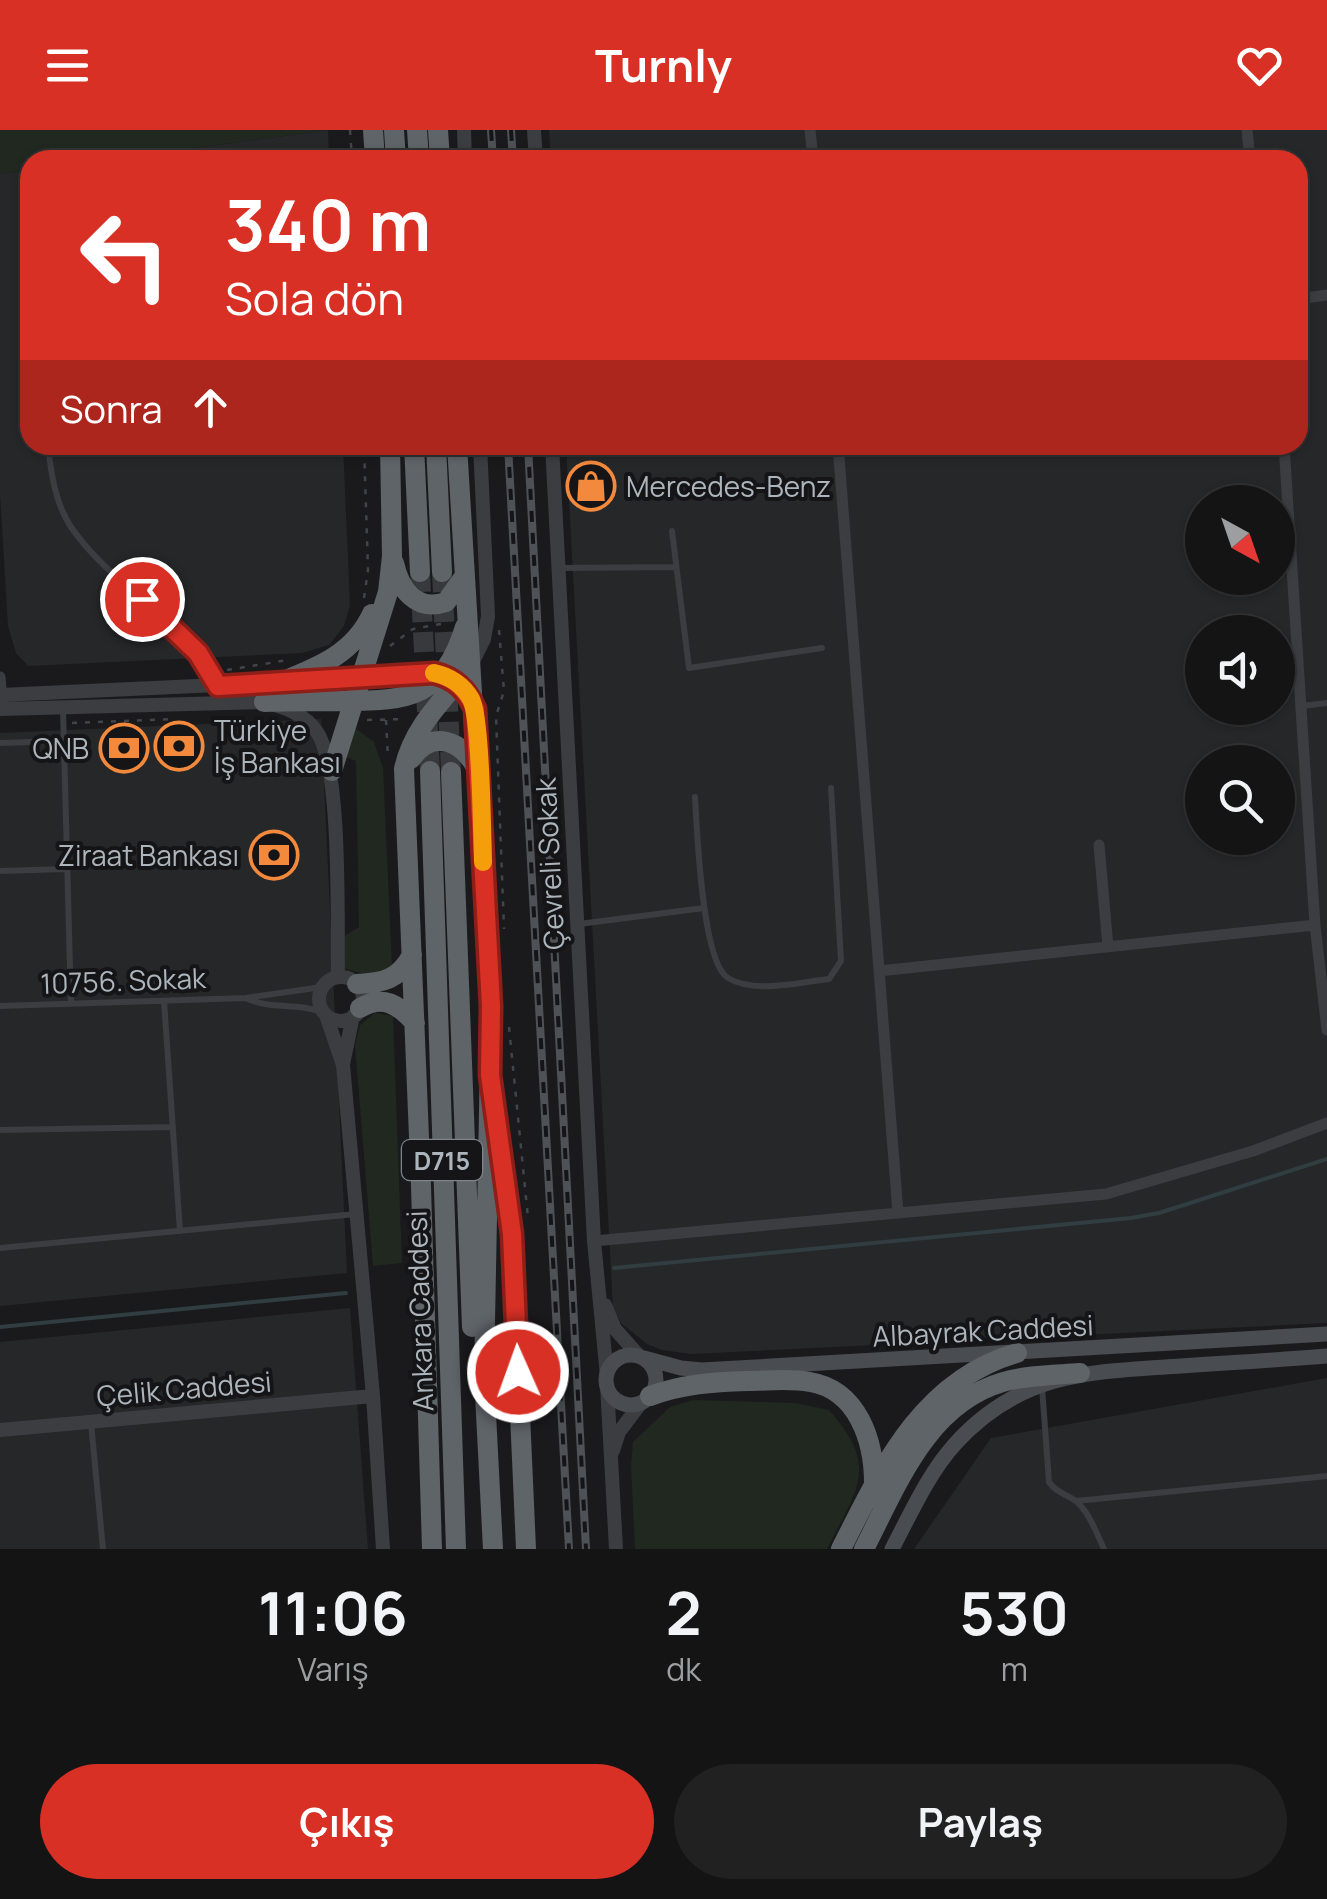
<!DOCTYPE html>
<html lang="tr">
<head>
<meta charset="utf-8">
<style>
	:root { --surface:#141415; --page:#212122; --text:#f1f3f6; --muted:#9d9ea0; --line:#333334; --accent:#d93025 }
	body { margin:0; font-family:Manrope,sans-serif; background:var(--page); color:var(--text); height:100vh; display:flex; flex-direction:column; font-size:38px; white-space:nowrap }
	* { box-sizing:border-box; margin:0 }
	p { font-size:32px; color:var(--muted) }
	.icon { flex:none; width:55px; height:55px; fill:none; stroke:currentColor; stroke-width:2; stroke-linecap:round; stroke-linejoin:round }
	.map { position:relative; height:1419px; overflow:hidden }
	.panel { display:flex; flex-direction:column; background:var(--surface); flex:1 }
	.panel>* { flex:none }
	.banner { position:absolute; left:20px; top:20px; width:1288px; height:305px; border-radius:30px; box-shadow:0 2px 8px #0004,0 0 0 2px var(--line); background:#d93025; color:#fff; overflow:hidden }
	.needle { width:65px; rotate:140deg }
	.fabs { position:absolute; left:1185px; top:355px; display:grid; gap:20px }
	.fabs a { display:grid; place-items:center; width:110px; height:110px; border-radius:50%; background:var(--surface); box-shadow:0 2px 8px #0004,0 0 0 2px var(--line); font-size:50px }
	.pin { position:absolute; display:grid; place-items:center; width:85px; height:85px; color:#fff; margin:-42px; border:5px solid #fff; border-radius:50%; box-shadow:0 2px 10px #0007 }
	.me { position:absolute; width:110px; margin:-55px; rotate:358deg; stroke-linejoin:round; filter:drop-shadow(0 0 8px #0008) }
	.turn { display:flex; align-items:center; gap:35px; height:210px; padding:0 40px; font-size:45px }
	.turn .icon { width:130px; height:130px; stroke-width:2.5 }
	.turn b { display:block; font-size:70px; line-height:85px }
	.then { display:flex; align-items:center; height:95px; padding:0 40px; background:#0003; gap:20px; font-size:38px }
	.eta { display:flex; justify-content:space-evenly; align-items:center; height:170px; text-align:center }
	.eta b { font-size:60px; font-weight:700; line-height:70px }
	.action { display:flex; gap:20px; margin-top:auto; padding:20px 40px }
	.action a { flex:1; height:115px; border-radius:60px; background:var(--accent); color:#fff; font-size:40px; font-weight:700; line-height:115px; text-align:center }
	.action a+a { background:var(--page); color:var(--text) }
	header { display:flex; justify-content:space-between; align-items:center; height:130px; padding:0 40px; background:var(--accent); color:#fff; font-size:45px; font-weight:700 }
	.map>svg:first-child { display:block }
	.built { fill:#262729; fill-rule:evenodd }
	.green { fill:#202820 }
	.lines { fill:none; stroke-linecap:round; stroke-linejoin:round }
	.stream { stroke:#303d41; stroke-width:4 }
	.trunk-tunnel { stroke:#37393c; stroke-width:20; stroke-dasharray:20 10; stroke-linecap:butt }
	.path { stroke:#414548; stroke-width:2.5; stroke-dasharray:5 8; stroke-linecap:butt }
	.service { stroke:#3b3d41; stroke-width:6 }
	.minor { stroke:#3b3d41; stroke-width:11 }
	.tertiary { stroke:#3b3d41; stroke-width:14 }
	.secondary { stroke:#494d51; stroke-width:15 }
	.trunk { stroke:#5f6469; stroke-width:20 }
	.rail-casing { stroke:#4e5256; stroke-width:8 }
	.rail { stroke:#151517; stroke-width:4; stroke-dasharray:11; stroke-linecap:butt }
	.route-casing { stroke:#8d1f18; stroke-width:25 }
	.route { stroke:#d93025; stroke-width:18 }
	.slow { stroke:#f59e0b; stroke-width:18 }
	.labels { text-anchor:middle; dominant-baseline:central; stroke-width:8; stroke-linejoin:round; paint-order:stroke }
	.shield { fill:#151517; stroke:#7f858a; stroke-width:2.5 }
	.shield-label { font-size:25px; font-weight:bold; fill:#adb5bc }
	.poi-label { font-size:28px; fill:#adb5bc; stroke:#151517; text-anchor:start }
	.street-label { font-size:28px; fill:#adb5bc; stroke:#151517 }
</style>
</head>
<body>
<header><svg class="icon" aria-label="menu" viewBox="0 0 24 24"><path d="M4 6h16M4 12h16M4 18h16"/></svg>Turnly<svg class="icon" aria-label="heart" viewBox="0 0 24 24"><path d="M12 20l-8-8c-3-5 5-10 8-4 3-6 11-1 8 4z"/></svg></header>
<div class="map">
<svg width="1327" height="1419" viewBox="0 0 1327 1419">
	<rect width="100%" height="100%" fill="#1a1a1c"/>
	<path class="built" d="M 328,0 L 329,30 L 105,30 Z
		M 549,0 L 1327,0 L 1327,1193 L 691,1224 L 662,1220 L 647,1214 L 621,1193 L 613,1177 L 566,315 L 1298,315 L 1298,30 L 551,30 ZM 1202,372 L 1278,372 L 1278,448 L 1202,448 ZM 1202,502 L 1278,502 L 1278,578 L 1202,578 ZM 1202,632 L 1278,632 L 1278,708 L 1202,708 Z
		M 30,40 L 30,315 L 343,315 L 350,475 L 344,496 L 329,515 L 302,523 L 28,536 L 16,523 L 8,496 L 0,365 L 0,44 Z
		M 321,589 L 347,1143 L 0,1176 L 0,603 Z
		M 350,1178 L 368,1419 L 0,1419 L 0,1212 Z
		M 1327,1248 L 1327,1419 L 914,1419 L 991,1308 Z"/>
	<path class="green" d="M 0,0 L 328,0 L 105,30 L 30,30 L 30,40 L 0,44 Z
		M 351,595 L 374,612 L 383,638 L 392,837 L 374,846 L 342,838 L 343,807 L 359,797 L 356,631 L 341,625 Z
		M 375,883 L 393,886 L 402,1133 L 373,1136 L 355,915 L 360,895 Z
		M 693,1270 L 796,1273 L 829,1280 C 881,1338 856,1360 827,1419 L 635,1419 L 631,1336 L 633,1312 L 670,1277 Z"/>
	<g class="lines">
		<path class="stream" d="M 614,1138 L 1131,1088 L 1159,1083 L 1327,1029
			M 0,1197 L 346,1163"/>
		<path class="trunk-tunnel" d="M 420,442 L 430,641
			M 442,442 L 451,642"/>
		<path class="path" d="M 350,0 L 352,30
			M 364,468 L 368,440 L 364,315
			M 499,500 L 504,561 L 496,586 L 504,799
			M 390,516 L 413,499 L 446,493
			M 227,540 L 288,530
			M 367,590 L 404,589
			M 386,590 L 388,628
			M 72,593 L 174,589
			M 509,897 L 528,1088"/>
		<path class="service" d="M 48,315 C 51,343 55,373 71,397 C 112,457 185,490 218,556
			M 672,401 L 689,538 L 822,518
			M 558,438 L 675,437
			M 1302,576 L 1327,573
			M 63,580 L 71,874
			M 0,613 L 64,611
			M 695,667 C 697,700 702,833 728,848 C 754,864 800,852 829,849 L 841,831 L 831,658
			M 0,741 L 67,739
			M 579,794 L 704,778
			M 248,869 C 272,880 298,872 324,883
			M 164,871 L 180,1101
			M 0,876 L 246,868 L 322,857
			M 0,1000 L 173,997
			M 0,1118 L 356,1084
			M 1042,1257 L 1049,1352 C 1057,1364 1068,1364 1077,1372 C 1090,1384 1097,1404 1104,1419
			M 91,1293 L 103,1419
			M 1076,1371 L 1327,1346"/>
		<path class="minor" d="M 810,0 L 813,30
			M 1247,0 L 1250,30
			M 1298,169 L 1327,165
			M 838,315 L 898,1083
			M 1284,315 L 1315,795 L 1327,900
			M 0,547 L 2,572
			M 1099,715 L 1108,817
			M 879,841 L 1315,795
			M 594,1111 L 1106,1064 L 1253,1021 L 1327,993"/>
		<path class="tertiary" d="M 464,0 L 465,30
			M 534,0 L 536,30
			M 552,315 L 594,1111 L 607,1246
			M 471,535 L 484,509 L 488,486 L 480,315
			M 0,565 L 281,552
			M 0,579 L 264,572 C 284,577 305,584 317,602 C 342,638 337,796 338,847
			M319 869a22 22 0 1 1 44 0a22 22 0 1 1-44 0Z
			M 326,885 L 343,935 L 373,1266 L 383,1419
			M 343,934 L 353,886
			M 605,1175 L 615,1199 L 640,1227
			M 607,1255 L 616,1419
			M 0,1300 L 373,1266
			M 613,1321 L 619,1302 L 641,1273"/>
		<path class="secondary" d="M606 1250a25 25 0 1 1 50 0a25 25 0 1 1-50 0Z
			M 644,1228 L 681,1238 L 702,1240 L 1327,1204
			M 892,1419 C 911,1383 928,1344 955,1314 C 1021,1241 1091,1242 1181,1236 C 1230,1233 1278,1230 1327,1226"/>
		<path class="trunk" d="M 373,0 L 375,30
			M 394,0 L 396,30
			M 417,0 L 419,30
			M 438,0 L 440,30
			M 414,315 L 420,442
			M 436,315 L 442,442
			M 457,315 L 491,876 L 484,1245 L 493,1419
			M 394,433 C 400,460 416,482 446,472 L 464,447
			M 299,551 L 424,543 L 444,546
			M 281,552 C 319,537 354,523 372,484
			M 264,572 C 291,571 317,571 344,571 C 410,571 443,567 465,497
			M 411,629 C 432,598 463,611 477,639
			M 332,641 L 388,462 L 392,426 L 390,315
			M 430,641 L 456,1419
			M 451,642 L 472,1197
			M 357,854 C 384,853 399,849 412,825
			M 360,878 C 383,864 399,875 415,893
			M 499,1007 L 512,1104 L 526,1419
			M 650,1266 C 683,1254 713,1252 748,1251 C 768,1251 790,1248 810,1252 C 858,1260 874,1311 874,1353
			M 432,1419 L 421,1056 L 404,639 C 413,597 444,569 470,537
			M 841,1419 C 882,1338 922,1250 1017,1223
			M 864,1419 C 897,1355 927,1274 1003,1252 C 1027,1245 1055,1245 1080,1243"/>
		<g class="rail-casing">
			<path id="rail" d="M 491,0 L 493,30
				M 511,0 L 513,30
				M 508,315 L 569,1419
				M 528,315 L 586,1419"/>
		</g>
		<use href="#rail" class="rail"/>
	</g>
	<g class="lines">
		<g class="route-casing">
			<path id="route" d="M 142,469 L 198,523 L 218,556 L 434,543 C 455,548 467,560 475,579 L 491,876 L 490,945 L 512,1104 L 518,1242"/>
		</g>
		<use href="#route" class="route"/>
		<path class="slow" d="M 434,543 C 449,546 463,555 471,569 C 481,588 482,703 483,732"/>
	</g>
	<defs>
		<g id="shop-ring" transform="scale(2.5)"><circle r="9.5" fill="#151517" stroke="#f2893c" stroke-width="1.5"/><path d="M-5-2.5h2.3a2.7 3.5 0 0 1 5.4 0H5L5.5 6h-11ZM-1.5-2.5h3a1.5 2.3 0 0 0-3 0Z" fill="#f2893c"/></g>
		<g id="bank-ring" transform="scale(2.5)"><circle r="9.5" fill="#151517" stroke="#f2893c" stroke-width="1.5"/><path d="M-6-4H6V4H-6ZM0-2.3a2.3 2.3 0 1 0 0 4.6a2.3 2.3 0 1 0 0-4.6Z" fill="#f2893c"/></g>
	</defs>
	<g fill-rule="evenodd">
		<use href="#shop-ring" x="591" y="356"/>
		<use href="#bank-ring" x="179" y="616"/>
		<use href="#bank-ring" x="124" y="618"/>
		<use href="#bank-ring" x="274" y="725"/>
	</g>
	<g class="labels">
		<rect class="shield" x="402" y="1010" width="80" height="40" rx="8"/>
		<g class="shield-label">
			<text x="442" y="1030">D715</text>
		</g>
		<g class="poi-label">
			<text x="626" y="356">Mercedes-Benz</text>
			<text x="214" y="600">Türkiye<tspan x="214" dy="32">İş Bankası</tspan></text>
			<text x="89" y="618" text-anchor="end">QNB</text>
			<text x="239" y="725" text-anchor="end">Ziraat Bankası</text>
		</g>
		<g class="street-label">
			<text transform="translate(549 734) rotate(-93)">Çevreli Sokak</text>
			<text transform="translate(123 850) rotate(-2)">10756. Sokak</text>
			<text transform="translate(419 1181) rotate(-92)">Ankara Caddesi</text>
			<text transform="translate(983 1200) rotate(-3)">Albayrak Caddesi</text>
			<text transform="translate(184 1258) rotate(-5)">Çelik Caddesi</text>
		</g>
	</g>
</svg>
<div class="fabs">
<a><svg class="needle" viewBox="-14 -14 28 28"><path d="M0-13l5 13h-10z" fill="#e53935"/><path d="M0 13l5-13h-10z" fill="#9d9ea0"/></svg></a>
<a><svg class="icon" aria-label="sound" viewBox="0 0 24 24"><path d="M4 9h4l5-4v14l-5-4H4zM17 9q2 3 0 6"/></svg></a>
<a><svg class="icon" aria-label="search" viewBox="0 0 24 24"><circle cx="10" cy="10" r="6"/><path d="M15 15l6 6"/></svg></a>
</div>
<div class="pin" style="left:142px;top:469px;background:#d93025"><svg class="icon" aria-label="arrive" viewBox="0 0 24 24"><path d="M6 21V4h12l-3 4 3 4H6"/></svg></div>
<svg class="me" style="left:518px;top:1242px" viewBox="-20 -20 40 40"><circle r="17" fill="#d93025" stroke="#fff" stroke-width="3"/><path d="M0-11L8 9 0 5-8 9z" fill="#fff"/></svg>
<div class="banner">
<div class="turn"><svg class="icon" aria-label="left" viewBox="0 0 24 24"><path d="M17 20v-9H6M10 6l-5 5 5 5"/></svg><div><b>340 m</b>Sola dön</div></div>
<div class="then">Sonra<svg class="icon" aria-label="ahead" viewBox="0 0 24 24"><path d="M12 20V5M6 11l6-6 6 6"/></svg></div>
</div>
</div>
<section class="panel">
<div class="eta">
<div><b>11:06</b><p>Varış</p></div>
<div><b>2</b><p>dk</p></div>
<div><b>530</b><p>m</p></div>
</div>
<div class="action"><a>Çıkış</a><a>Paylaş</a></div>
</section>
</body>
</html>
